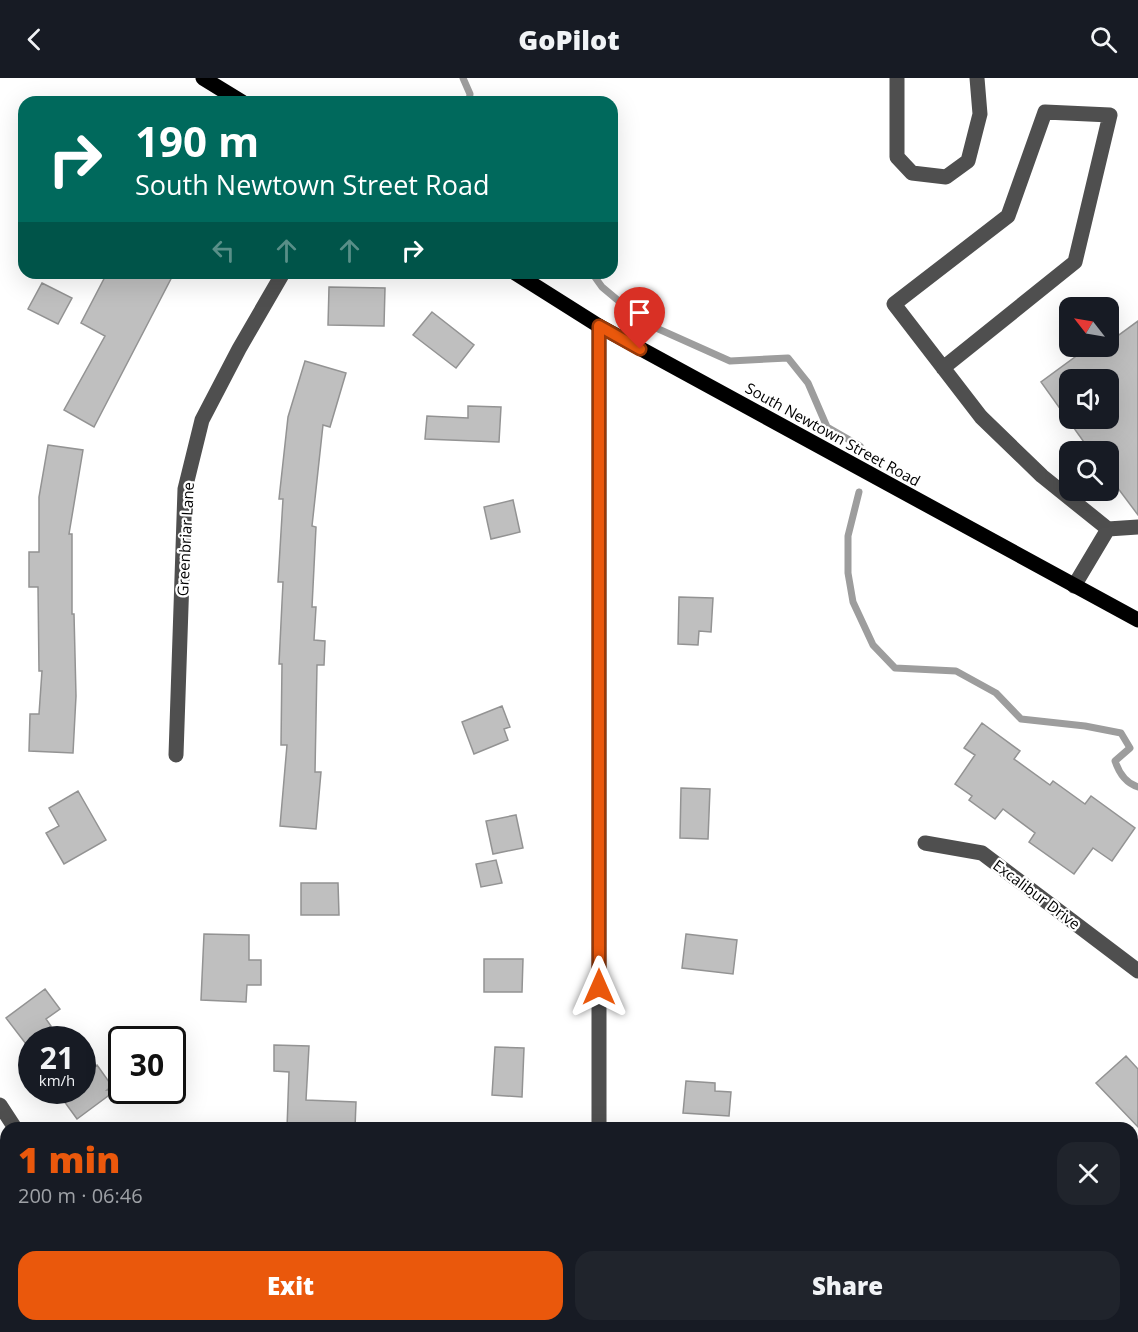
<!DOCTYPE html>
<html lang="en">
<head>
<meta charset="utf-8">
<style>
	:root { --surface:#171b24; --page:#20242c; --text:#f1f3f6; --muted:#9ea1a6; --accent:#ea580c }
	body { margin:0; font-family:"Open Sans",sans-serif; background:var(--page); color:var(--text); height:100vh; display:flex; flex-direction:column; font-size:22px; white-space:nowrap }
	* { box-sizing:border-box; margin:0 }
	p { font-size:20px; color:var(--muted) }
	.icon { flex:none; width:33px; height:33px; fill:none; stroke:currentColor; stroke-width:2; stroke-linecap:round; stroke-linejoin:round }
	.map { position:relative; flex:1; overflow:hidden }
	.side { position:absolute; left:0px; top:1044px; width:1138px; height:210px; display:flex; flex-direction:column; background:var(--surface); border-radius:18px 18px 0 0; box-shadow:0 6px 24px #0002 }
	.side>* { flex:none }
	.hud { position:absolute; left:18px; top:18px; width:600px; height:183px; border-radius:18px; box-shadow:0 6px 24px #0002; background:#00695c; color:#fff; overflow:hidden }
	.needle { width:39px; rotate:301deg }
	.fabs { position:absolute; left:1059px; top:219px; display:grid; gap:12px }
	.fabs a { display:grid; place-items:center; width:60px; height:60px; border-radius:12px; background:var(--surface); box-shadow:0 6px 24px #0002; font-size:30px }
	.speed { position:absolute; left:18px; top:948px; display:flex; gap:12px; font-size:30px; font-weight:700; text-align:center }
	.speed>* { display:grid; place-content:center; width:78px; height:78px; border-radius:50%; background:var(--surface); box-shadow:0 6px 24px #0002; line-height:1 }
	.speed small { font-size:15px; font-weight:400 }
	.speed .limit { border:3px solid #111; border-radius:9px; background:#fff; color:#111 }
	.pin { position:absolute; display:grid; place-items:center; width:51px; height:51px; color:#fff; margin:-62px -26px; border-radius:50% 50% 50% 0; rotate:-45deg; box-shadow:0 0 6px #0007 }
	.pin .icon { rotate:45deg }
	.me { position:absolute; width:66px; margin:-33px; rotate:0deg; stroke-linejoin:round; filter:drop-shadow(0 0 4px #0008) }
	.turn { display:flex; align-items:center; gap:21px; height:126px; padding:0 18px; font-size:27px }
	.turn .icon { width:78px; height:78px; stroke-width:2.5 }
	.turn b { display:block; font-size:42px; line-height:51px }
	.lanes { display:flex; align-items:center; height:57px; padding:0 18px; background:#0003; justify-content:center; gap:30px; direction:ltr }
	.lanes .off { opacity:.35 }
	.round { display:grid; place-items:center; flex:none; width:63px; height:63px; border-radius:18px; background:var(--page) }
	.summary { display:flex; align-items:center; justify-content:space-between; height:102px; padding:0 18px }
	h1 { font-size:36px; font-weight:800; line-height:45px; color:var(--accent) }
	.primary-button { display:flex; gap:12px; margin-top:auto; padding:12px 18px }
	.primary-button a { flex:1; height:69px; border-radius:18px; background:var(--accent); color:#fff; font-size:24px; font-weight:800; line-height:69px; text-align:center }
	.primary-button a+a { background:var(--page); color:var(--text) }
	header { display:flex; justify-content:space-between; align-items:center; height:78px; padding:0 18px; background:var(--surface); font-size:27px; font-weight:800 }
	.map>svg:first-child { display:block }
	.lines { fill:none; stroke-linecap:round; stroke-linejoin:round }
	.stream { stroke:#9d9d9d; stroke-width:7 }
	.building { fill:#bfbfbf; stroke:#939393; stroke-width:1.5; fill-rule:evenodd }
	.minor { stroke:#4f4f4f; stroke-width:15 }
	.major { stroke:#000; stroke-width:15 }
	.route-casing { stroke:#983908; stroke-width:15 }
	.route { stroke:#ea580c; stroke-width:10 }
	.labels { text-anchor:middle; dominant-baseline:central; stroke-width:4.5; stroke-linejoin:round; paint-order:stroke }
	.street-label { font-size:15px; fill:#000; stroke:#fff }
</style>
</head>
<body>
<header><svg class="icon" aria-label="back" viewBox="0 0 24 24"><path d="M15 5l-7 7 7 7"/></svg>GoPilot<svg class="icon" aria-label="search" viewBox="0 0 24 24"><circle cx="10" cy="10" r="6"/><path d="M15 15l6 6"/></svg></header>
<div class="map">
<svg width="1138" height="1254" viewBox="0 0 1138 1254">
	<rect width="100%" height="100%" fill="#fff"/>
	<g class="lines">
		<path class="stream" d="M 463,0 L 470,16 L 469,24
			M 592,195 L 602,209 L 645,245 L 730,283 L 788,280 L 808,305 L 827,349 L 860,368
			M 859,414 L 848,458 L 848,495 L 853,524 L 873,567 L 895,590 L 956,593 L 996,615 L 1021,641 L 1085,648 L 1121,655 L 1130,670 L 1115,683 C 1119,695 1125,705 1138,709"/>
	</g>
	<path class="building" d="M 107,195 L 174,195 L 94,349 L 64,332 L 105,258 L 81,245 Z
		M 42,205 L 72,220 L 58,246 L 28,231 Z
		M 329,209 L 385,210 L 384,248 L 328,247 Z
		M 432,234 L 474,267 L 456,290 L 413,257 Z
		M 1138,243 L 1138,437 L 1108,397 L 1108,374 L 1091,374 L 1041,304 L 1090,268 L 1108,268 L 1108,265 ZM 1070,302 L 1108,302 L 1108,340 L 1070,340 Z
		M 305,283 L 346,295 L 330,349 L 323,347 L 312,448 L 316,449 L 312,529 L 316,529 L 314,562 L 325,563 L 324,587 L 317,587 L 315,694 L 321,694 L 316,751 L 280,748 L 287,667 L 281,667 L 282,586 L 279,586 L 283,504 L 278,504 L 283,421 L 279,421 L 288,339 Z
		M 468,328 L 501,329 L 499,364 L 425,361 L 427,338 L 468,340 Z
		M 48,367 L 83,372 L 69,456 L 72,456 L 72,536 L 74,536 L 76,618 L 73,675 L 29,673 L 30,636 L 39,636 L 42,593 L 39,593 L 38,509 L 29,509 L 29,474 L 39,474 L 39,419 Z
		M 513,422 L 520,454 L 491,461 L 484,429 Z
		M 679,519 L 713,520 L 711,554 L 699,553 L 698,567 L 678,566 Z
		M 502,628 L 510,649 L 504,651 L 508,662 L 474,676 L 462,644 Z
		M 982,645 L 1020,673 L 1014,681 L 1050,707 L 1053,703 L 1085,726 L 1091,718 L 1135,750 L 1112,783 L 1093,770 L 1074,796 L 1029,764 L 1035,755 L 1003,731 L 995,741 L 969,722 L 972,718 L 955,706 L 975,677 L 964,670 Z
		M 681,710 L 710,711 L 708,761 L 680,760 Z
		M 78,713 L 106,762 L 64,786 L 46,755 L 59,748 L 49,730 Z
		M 516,737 L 523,770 L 493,776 L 486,743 Z
		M 496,782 L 502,805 L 481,809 L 476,786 Z
		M 301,805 L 338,805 L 339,837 L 301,837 Z
		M 204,856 L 249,857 L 249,882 L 261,882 L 261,907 L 247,907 L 246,924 L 201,922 Z
		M 686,856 L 737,862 L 733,896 L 682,890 Z
		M 484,881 L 523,881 L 522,914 L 484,914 Z
		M 45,911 L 60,931 L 46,941 L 51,948 L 26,966 L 6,940 Z
		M 274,967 L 309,968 L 306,1022 L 356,1024 L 355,1050 L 287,1050 L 289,994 L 274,993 Z
		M 495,969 L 524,970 L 522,1019 L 492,1017 Z
		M 1126,978 L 1138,991 L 1138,1049 L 1096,1005 Z
		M 97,987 L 112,1008 L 107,1012 L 116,1012 L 77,1041 L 56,1012 L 82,1012 L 82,998 Z
		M 686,1003 L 715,1005 L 715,1013 L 731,1014 L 729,1038 L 683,1035 Z"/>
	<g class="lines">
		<path class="minor" d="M 897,0 L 897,79 L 912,95 L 946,99 L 968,83 L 980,36 L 977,0
			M 599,248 L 599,1050
			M 943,290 L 1075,184 L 1110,37 L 1045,34 L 1008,138 L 894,226 L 981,339 L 1042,398 L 1108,451
			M 1074,508 L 1108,451 L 1138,449
			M 176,677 L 185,411 L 202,342 L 239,271 L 283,195
			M 925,765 L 982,775 L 1138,893
			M 0,1027 L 15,1050"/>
		<path class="major" d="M 203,0 L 242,24
			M 515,195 L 599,248 L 1138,542"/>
	</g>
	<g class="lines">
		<g class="route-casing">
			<path id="route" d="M 599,909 L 599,248 L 640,271"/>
		</g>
		<use href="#route" class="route"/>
	</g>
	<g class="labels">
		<g class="street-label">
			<text transform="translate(833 356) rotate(29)">South Newtown Street Road</text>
			<text transform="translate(185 461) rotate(-87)">Greenbriar Lane</text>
			<text transform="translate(1037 816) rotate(37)">Excalibur Drive</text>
		</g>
	</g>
</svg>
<div class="fabs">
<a><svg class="needle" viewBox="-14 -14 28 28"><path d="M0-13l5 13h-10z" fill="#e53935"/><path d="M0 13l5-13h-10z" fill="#9ea1a6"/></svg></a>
<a><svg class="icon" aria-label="sound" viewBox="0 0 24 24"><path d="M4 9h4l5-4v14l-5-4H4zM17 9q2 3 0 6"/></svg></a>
<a><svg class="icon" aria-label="search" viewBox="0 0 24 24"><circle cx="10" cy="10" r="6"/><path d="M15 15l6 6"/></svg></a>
</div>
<div class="speed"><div>21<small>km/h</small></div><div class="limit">30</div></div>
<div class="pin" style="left:640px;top:271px;background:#d93025"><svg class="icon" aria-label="arrive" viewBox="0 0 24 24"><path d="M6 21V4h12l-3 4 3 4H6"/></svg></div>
<svg class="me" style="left:599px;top:909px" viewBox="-20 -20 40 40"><path d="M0-17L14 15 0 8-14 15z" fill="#ea580c" stroke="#fff" stroke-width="4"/></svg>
<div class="hud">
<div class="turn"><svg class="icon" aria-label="right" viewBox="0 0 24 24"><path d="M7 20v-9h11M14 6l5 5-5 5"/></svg><div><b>190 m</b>South Newtown Street Road</div></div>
<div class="lanes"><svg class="icon off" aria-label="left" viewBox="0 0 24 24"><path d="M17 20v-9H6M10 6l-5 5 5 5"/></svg><svg class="icon off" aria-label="ahead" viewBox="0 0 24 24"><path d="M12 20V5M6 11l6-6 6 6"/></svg><svg class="icon off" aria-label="ahead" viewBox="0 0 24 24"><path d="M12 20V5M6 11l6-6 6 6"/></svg><svg class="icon" aria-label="right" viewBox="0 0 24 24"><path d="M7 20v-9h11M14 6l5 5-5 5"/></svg></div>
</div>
<section class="side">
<div class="summary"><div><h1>1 min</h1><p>200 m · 06:46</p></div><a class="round"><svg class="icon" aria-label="close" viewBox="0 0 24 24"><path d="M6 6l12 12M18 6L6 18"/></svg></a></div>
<div class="primary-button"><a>Exit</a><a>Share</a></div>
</section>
</div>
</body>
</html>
